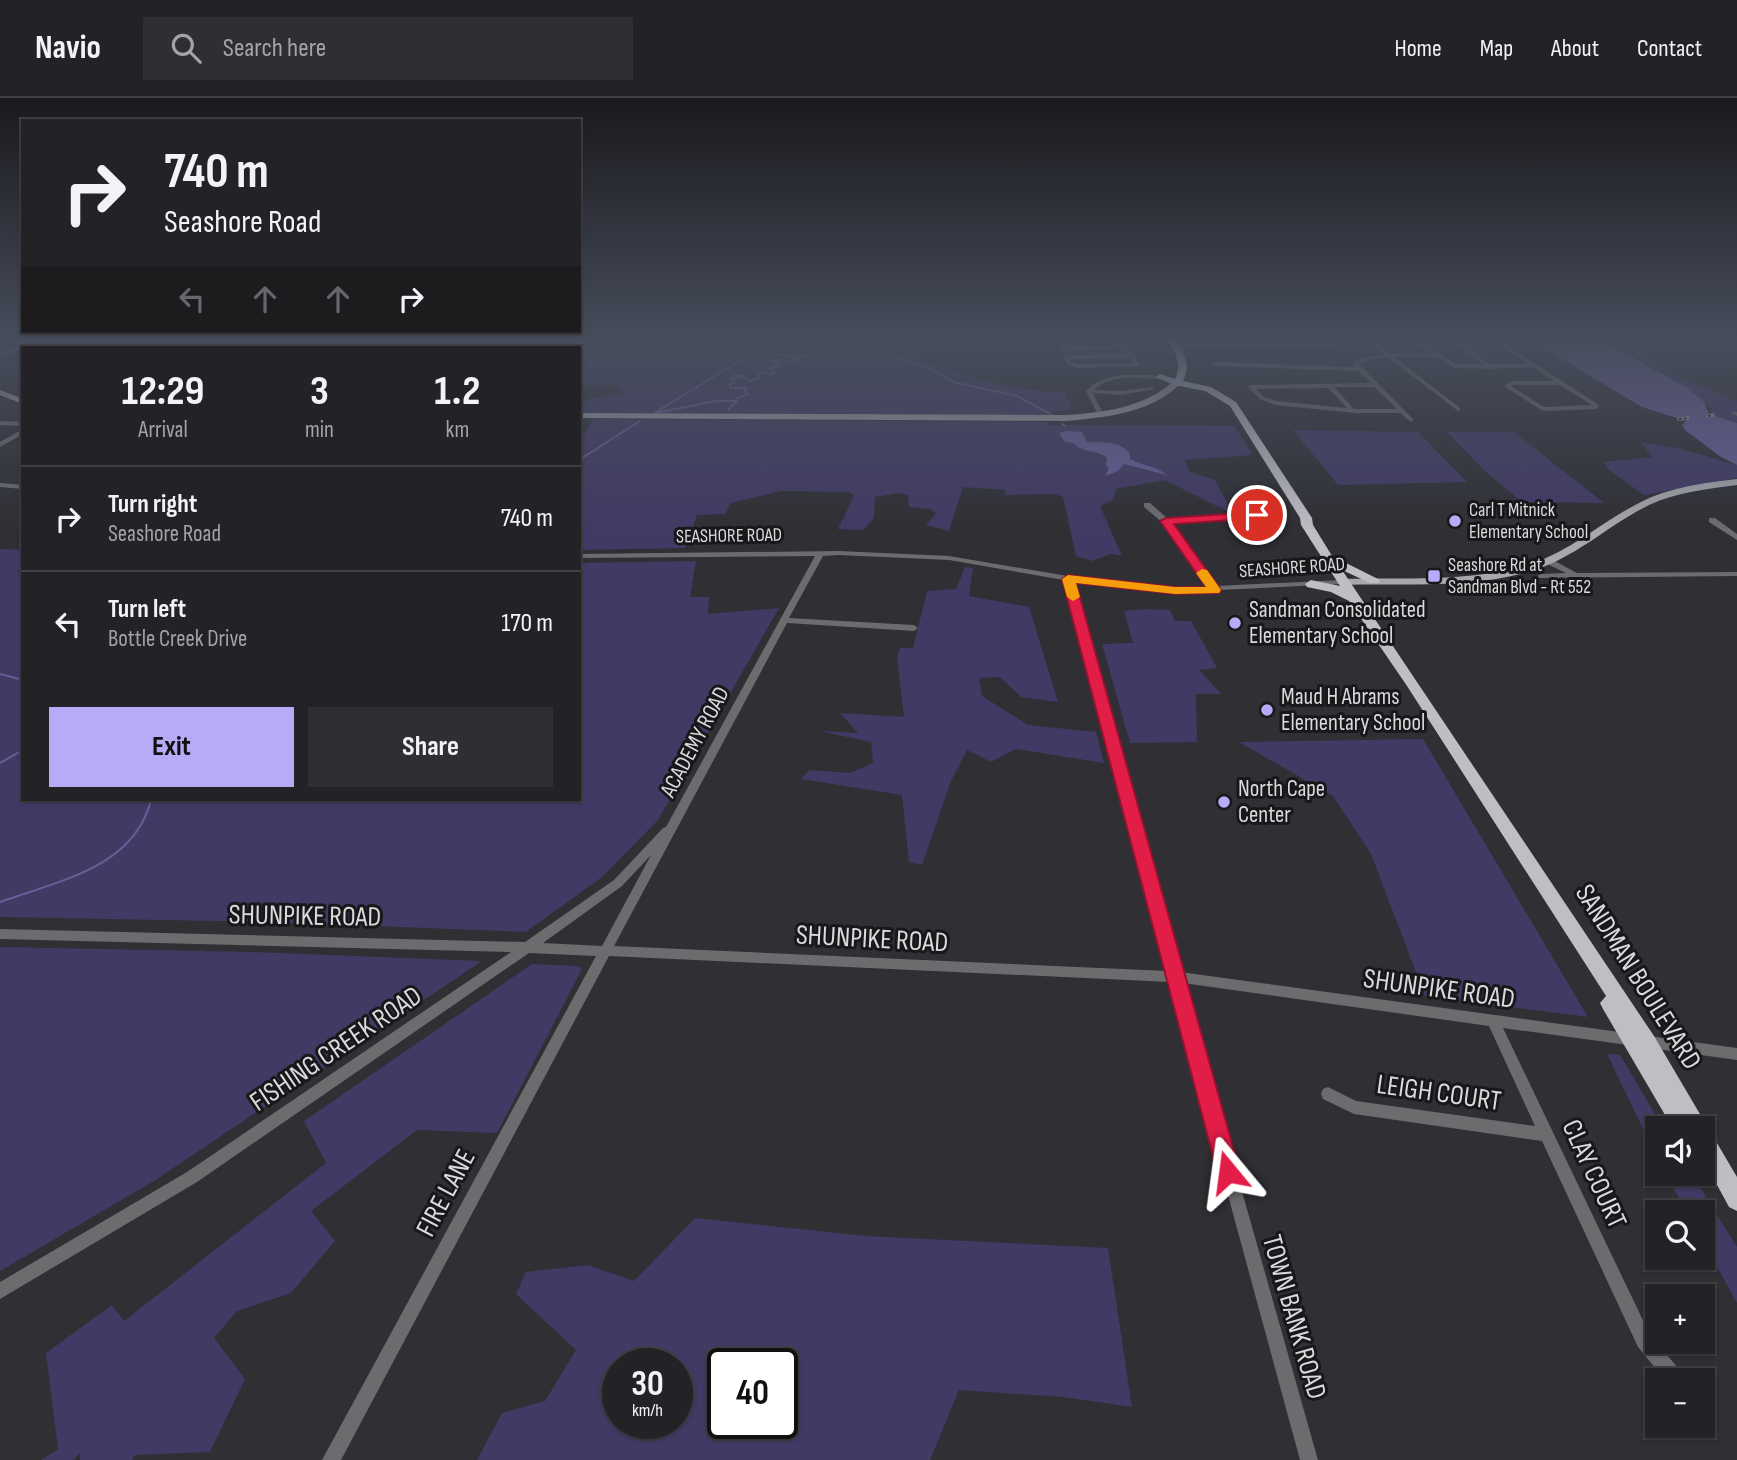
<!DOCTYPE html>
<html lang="en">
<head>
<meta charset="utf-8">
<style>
	:root { --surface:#232327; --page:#2f2f33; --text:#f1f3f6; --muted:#a3a4a7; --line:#404044; --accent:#b7abf8 }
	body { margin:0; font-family:"Sofia Sans Condensed",sans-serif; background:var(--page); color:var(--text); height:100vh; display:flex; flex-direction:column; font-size:26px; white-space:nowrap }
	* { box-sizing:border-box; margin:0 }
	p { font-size:23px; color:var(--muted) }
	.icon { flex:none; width:38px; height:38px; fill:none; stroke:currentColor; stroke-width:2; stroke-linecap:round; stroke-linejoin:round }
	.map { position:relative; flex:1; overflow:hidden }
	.side { position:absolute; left:21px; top:248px; width:560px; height:455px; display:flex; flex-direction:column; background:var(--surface); border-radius:0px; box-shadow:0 2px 5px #0004,0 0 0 2px var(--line) }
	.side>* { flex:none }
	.hud { position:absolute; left:21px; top:21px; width:560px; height:214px; border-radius:0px; box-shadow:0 2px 5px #0004,0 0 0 2px var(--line); background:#232327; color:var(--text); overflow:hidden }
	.fabs { position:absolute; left:1645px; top:1018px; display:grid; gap:14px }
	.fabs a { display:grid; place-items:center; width:70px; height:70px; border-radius:0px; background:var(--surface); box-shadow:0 2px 5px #0004,0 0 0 2px var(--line); font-size:35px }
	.speed { position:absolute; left:602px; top:1250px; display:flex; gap:14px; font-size:35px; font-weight:700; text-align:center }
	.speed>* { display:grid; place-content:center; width:91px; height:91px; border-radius:50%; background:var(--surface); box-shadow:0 2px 5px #0004,0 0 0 2px var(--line); line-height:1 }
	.speed small { font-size:18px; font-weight:400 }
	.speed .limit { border:4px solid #111; border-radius:10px; background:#fff; color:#111 }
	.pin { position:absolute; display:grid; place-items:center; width:60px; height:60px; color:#fff; margin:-30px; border:4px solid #fff; border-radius:50%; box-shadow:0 2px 7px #0007 }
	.me { position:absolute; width:77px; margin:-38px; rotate:344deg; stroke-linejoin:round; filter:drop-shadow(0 0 5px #0008) }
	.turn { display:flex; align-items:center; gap:24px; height:147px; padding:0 28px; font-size:32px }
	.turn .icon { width:91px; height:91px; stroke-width:2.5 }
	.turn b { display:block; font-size:49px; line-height:60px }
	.lanes { display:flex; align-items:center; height:66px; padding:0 28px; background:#0003; justify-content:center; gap:35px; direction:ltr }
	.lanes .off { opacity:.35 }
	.eta { display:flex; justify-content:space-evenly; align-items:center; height:119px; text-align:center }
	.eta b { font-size:42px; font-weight:700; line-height:49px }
	.action { display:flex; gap:14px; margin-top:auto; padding:14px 28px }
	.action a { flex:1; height:80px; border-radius:0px; background:var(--accent); color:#111; font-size:28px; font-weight:700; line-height:80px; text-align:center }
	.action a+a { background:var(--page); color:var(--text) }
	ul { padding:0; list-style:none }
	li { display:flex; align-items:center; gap:21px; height:105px; padding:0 28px; border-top:2px solid var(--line) }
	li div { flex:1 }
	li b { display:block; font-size:26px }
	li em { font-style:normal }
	header { display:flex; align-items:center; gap:42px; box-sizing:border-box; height:98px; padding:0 35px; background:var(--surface); border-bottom:2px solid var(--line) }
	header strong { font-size:33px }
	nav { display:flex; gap:38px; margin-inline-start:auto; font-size:24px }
	.search { width:490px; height:63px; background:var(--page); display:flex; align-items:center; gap:18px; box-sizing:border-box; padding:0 24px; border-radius:0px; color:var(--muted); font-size:26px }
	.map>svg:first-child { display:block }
	.green { fill:#413a64; fill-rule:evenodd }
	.water { fill:#685e9a }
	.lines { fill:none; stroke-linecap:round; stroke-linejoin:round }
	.stream { stroke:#685e9a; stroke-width:2 }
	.minor { fill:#6c6c6e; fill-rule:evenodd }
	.major { fill:#a7a7ac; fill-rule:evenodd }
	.highway { fill:#bfbec5; fill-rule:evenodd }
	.rail-casing { stroke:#9a999d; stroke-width:3.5 }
	.rail { stroke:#18171a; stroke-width:2; stroke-dasharray:2.5; stroke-linecap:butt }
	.route { fill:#e11d48; stroke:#92132f; stroke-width:2 }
	.slow { fill:#f59e0b }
	.poi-dot { fill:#b7abf8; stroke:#18171a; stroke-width:2.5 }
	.labels { text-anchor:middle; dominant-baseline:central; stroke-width:6; stroke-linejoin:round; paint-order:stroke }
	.far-poi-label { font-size:19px; fill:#dad9dc; stroke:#18171a; text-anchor:start }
	.far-street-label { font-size:19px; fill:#dad9dc; stroke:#18171a }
	.poi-label { font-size:23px; fill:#dad9dc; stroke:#18171a; text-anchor:start }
	.street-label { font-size:23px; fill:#dad9dc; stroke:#18171a }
	.near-street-label { font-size:28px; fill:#dad9dc; stroke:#18171a }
</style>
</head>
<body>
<header>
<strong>Navio</strong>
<div class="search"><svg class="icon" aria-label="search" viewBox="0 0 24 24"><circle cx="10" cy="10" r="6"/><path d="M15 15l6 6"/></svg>Search here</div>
<nav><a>Home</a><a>Map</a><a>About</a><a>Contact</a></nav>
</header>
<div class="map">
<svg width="1737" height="1362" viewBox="0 0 1737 1362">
	<rect width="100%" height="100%" fill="#2f2f34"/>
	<path class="green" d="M 77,242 L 246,242 L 229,250 L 54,250 Z
		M 330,242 L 417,242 L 397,250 L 337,250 L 346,246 Z
		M 482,242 L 831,244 L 824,246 L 836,242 L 892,242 L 893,247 C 935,270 1017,296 1065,294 L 1072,311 L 1036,317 L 579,315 L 579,304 L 622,295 L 618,288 C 605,286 591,286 579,293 L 579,250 L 465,250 Z
		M 1609,242 L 1737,242 L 1737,249 L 1639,253 L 1673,276 L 1737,303 L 1737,325 L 1709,316 L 1712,311 L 1688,290 Z
		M 593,321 L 1050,324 L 1048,327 L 1234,328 L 1253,357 L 1184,362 L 1190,374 L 1215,382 L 1233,416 L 1165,382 L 1116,391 L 1113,402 L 1100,408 L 1122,458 L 1111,456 L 1092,463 L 1076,458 L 1063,399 L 1055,396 L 1005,397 L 1005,392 L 963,389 L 949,433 L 926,427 L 936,415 L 930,411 L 909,409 L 908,397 L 898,395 L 875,399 L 874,420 L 863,432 L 838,431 L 854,398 L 850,394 L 781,393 L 731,405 L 725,416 L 697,417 L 685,450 L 579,452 L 579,339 L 583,339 Z
		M 1293,332 L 1418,334 L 1467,384 L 1338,387 Z
		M 1447,334 L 1514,334 L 1604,405 L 1522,404 L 1486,374 Z
		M 1640,344 L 1678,350 L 1737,367 L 1737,380 L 1644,397 L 1609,372 L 1604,364 L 1653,359 Z
		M 0,451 L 23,452 L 23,465 L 17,474 L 23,472 L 23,702 L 579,702 L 579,465 L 696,463 L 690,499 L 709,499 L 708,516 L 779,510 L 658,722 L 602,779 L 526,834 L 271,824 L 0,819 Z
		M 965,469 L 973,470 L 969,498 L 1029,509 L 1058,604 L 1021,599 L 1000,579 L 979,580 L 982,598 L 1028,627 L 1096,634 L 1104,665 L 1016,651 L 991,664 L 967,652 L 951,683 L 922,767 L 909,764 L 902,697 L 801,681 L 809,672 L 850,675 L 873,665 L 871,644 L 819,633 L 858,635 L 840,615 L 904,619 L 897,559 L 900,550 L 913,550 L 927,493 L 956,491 Z
		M 1145,511 L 1170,512 L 1175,523 L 1191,523 L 1217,570 L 1199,572 L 1221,596 L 1196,596 L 1197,644 L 1130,645 L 1102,546 L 1133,545 L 1124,513 Z
		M 1422,641 L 1423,641 L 1588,919 L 1425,898 L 1371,756 L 1333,698 L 1239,644 Z
		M 0,849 L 253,854 L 482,863 L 154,1083 L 0,1173 Z
		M 532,866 L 578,868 L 582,871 L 497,1035 L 417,1032 L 311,1113 L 335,1143 L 291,1195 L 237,1213 L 214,1240 L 245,1281 L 210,1354 L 135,1357 L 132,1362 L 80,1362 L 80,1355 L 73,1362 L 41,1362 L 58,1351 L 46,1255 L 112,1207 L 124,1223 L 326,1065 L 304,1023 Z
		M 1607,956 L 1620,957 L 1664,1031 L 1657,1031 L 1657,1060 Z
		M 1666,1076 L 1692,1076 L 1737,1149 L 1737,1205 L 1703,1143 L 1703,1115 L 1687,1115 Z
		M 695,1120 L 865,1138 L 1108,1150 L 1132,1309 L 1063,1299 L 959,1292 L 930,1362 L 477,1362 L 502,1315 L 545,1303 L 576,1252 L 516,1196 L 526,1174 L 588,1167 L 634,1183 ZM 618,1265 L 677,1265 L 677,1325 L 618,1325 ZM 723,1265 L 782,1265 L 782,1325 L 723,1325 Z"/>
	<path class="water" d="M 1531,242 L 1601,242 L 1688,290 L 1704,304 L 1709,316 L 1737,325 L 1737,367 L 1721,359 L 1685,332 L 1682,327 L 1686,323 L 1642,309 Z
		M 1067,333 L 1082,334 L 1087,344 C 1102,345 1117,342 1129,354 L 1130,361 C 1143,368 1156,368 1167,377 L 1124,366 L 1118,373 L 1105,378 L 1109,370 L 1106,367 L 1107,360 C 1098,351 1082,356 1074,345 L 1065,344 L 1059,335 Z"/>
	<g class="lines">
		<path class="stream" d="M 859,242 L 880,245 L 881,248 L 875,251 L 886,253 L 888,258 L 927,269 L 953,284 L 1017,298 L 1052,317
			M 776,243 L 805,248
			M 817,249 L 803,245 L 818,247
			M 774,256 L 797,259
			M 741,279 L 735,277 L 743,278
			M 728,312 L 737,303
			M 656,314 L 774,242
			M 655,315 L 716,303 L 737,303 L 737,300 L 748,296 L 744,292 L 747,290 L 730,290 L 730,286 L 735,284 L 730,281 L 744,279 L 750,283 L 760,280 L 758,278 L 762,274 L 772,276 L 775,274 L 770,270 L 782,267 L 769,263 L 794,264 L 799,259 L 811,256 L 805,251 L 817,250 L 823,246
			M 1062,326 L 1065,328
			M 579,362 L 640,323
			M 0,576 L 23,582
			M 0,665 L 23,652
			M 0,804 C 58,783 134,770 151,702"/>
		<path class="minor" d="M 38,242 L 47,242 L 0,259 L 0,255 Z
			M 1327,242 L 1332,242 L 1336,247 L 1328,250 L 1229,248 L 1175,250 L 1172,248 L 1175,246 L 1229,244 L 1329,246 Z
			M 1368,242 L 1374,242 L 1390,256 L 1432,256 L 1410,242 L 1417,242 L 1456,266 L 1482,266 L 1452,242 L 1458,242 L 1489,266 L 1528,266 L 1492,242 L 1498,242 L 1596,305 L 1599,309 L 1596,311 L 1543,313 L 1505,289 L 1505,287 L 1513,283 L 1554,283 L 1532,269 L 1489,271 L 1455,270 L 1437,259 L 1394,259 L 1460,310 L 1461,311 L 1458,313 L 1388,259 L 1372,261 L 1359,266 L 1413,321 L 1414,322 L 1411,324 L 1400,315 L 1356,315 L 1275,307 L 1260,301 L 1248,289 L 1251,287 L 1371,285 L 1358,273 L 1215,268 L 1212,266 L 1215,264 L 1355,269 L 1352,266 L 1360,261 L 1384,256 ZM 1514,287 L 1560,287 L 1592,307 L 1544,309 L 1511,288 ZM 1334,289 L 1374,289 L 1397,311 L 1354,311 ZM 1328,290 L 1347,310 L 1276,303 L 1264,299 L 1256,291 Z
			M 1125,247 L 1135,257 L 1140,268 L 1077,270 L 1067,266 L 1060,250 L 1063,248 ZM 1124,251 L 1129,256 L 1068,257 L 1066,252 ZM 1131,260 L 1134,265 L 1078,266 L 1071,264 L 1070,261 Z
			M 1122,277 L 1152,277 L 1163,279 L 1160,281 C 1138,280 1111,276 1094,292 L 1121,293 L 1152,289 L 1155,291 L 1121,297 L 1093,295 L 1103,316 L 1098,317 L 1086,293 C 1096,282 1107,279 1122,277 Z
			M 1732,314 L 1737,314 L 1737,318 L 1732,316 Z
			M 0,323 L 23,324 L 23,328 L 0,327 Z
			M 23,331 L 23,336 L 0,349 L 0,344 Z
			M 0,385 L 23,387 L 23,391 L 0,389 Z
			M 1144,405 L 1150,405 L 1168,421 L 1257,415 L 1274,411 L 1274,415 L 1257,419 L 1171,425 L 1216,488 L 1342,482 L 1346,484 L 1342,486 L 1219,492 L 1215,494 L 1211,493 L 1175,494 L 1073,483 L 1180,874 L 1737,950 L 1737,962 L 1503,930 L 1650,1237 L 1684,1277 L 1687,1283 L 1666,1283 L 1638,1249 L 1542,1043 L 1354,1016 L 1323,1001 L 1321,996 L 1323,991 L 1328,989 L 1356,1003 L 1535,1028 L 1489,928 L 1183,885 L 1318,1362 L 1300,1362 L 1170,884 L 609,858 L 341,1362 L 322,1362 L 596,858 L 529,855 L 197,1084 L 0,1201 L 0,1184 L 187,1074 L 511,854 L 0,841 L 0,831 L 525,844 L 614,782 L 663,730 L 666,729 L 815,458 L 579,460 L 579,456 L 839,453 L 949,458 L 1085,481 L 1175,490 L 1208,488 L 1163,425 L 1144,409 ZM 839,457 L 949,462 L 1064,482 L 1167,873 L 614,848 L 787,525 L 914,533 L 918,530 L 914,527 L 789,520 L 823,458 ZM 651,757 L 602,848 L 543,845 L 622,788 Z
			M 1709,420 L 1715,420 L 1737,436 L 1737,442 L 1709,424 Z
			M 1545,461 L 1551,461 L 1577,475 L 1737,474 L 1737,478 L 1538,480 L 1537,478 L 1541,476 L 1566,475 L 1545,465 Z"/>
		<path class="major" d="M 1174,283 L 1181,285 C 1152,315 1107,319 1067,323 L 579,320 L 579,315 L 1067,317 C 1106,314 1143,310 1174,283 Z
			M 0,292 L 23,301 L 23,306 L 0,297 Z
			M 1737,381 L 1737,387 C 1707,391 1677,394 1649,407 C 1612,425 1582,454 1543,469 C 1480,492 1408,485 1342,487 L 1337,484 L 1342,481 C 1405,479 1472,485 1533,465 C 1572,452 1603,423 1639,405 C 1669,389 1704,385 1737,381 Z"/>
		<path class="highway" d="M 1167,242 L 1175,242 C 1185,256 1191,267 1183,283 L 1211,289 L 1236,304 L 1312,420 L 1313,427 L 1337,466 L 1346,465 L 1380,482 L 1378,485 L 1370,485 L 1342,472 L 1654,938 L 1737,1079 L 1737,1113 L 1729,1109 L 1703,1061 L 1703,1031 L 1685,1031 L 1681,1023 L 1676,1025 L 1668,1022 L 1603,911 L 1600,905 L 1606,898 L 1407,588 L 1349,503 L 1331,494 L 1307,489 L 1305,486 L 1311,482 L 1340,488 L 1301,427 L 1300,420 L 1230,308 L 1205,293 L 1174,287 L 1156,279 L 1160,276 L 1175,281 C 1182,266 1176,255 1167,242 Z"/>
		<g class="rail-casing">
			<path id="rail" d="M 1708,318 L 1713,317
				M 1679,321 L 1688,320"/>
		</g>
		<use href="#rail" class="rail"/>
	</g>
	<linearGradient id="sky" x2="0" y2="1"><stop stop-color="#1a1a1d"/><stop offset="0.56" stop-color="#474d5c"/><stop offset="1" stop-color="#474d5c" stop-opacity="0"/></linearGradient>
	<rect width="1737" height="433" fill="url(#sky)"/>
	<path class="route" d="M 1257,414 L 1261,415 L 1261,420 L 1174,426 L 1221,492 L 1219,495 L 1175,496 L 1076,485 L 1240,1074 L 1236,1082 L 1228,1086 L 1220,1082 L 1217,1074 L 1062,481 L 1068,477 L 1175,489 L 1206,489 L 1160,423 L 1166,420 Z"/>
	<path class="slow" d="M 1202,471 L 1207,472 L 1221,492 L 1219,495 L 1175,496 L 1076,485 L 1080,499 L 1073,503 L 1067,499 L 1062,481 L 1068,477 L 1175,489 L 1206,489 L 1196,475 Z"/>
	<g class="poi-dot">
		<circle cx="1455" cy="423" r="7"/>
		<rect x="1427" y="471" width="14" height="14" rx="3.5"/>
		<circle cx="1235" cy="525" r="7"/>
		<circle cx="1267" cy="612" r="7"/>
		<circle cx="1224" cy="704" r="7"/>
	</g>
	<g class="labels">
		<g class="far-poi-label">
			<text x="1469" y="412">Carl T Mitnick<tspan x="1469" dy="22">Elementary School</tspan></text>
			<text x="1448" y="467">Seashore Rd at<tspan x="1448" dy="22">Sandman Blvd - Rt 552</tspan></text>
		</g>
		<g class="far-street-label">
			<text transform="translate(729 438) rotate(-1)">SEASHORE ROAD</text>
			<text transform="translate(1292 470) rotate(-4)">SEASHORE ROAD</text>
		</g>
		<g class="poi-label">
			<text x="1249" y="512">Sandman Consolidated<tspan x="1249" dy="26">Elementary School</tspan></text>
			<text x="1281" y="599">Maud H Abrams<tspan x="1281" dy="26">Elementary School</tspan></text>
			<text x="1238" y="691">North Cape<tspan x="1238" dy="26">Center</tspan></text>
		</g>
		<g class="street-label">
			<text transform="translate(695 644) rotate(-62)">ACADEMY ROAD</text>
		</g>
		<g class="near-street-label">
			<text transform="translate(305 818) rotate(1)">SHUNPIKE ROAD</text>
			<text transform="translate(872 841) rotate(3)">SHUNPIKE ROAD</text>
			<text transform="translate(1638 879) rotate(58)">SANDMAN BOULEVARD</text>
			<text transform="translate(1439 891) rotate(8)">SHUNPIKE ROAD</text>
			<text transform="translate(336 951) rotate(-34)">FISHING CREEK ROAD</text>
			<text transform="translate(1439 995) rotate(8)">LEIGH COURT</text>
			<text transform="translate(1594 1076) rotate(65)">CLAY COURT</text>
			<text transform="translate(446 1095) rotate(-62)">FIRE LANE</text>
			<text transform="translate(1294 1219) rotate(74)">TOWN BANK ROAD</text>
		</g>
	</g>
</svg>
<div class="fabs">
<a><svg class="icon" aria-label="sound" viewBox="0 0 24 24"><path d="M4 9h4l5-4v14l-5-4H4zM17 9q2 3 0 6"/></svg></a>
<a><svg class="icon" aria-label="search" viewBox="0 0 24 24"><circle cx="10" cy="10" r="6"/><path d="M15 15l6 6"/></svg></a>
<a>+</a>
<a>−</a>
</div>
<div class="speed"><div>30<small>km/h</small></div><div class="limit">40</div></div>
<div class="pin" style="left:1257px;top:417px;background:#d93025"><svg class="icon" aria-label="arrive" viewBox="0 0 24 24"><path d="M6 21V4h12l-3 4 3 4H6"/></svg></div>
<svg class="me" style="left:1228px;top:1074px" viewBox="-20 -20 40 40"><path d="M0-17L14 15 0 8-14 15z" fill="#e11d48" stroke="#fff" stroke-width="4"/></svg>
<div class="hud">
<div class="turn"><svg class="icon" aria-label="right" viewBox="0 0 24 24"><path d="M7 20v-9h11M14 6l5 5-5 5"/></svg><div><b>740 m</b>Seashore Road</div></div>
<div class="lanes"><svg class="icon off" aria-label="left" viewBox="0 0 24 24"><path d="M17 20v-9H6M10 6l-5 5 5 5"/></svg><svg class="icon off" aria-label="ahead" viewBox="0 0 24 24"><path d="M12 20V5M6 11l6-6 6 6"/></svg><svg class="icon off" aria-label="ahead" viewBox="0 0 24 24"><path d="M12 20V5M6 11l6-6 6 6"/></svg><svg class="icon" aria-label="right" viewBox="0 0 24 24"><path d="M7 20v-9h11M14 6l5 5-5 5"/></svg></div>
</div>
<section class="side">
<div class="eta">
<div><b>12:29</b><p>Arrival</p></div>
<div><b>3</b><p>min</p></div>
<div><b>1.2</b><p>km</p></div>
</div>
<ul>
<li><svg class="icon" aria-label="right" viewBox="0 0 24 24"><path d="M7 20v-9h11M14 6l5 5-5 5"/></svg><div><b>Turn right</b><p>Seashore Road</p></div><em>740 m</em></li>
<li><svg class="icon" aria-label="left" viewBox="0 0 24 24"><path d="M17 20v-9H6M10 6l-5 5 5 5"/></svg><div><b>Turn left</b><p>Bottle Creek Drive</p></div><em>170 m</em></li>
</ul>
<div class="action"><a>Exit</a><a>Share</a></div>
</section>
</div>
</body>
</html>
